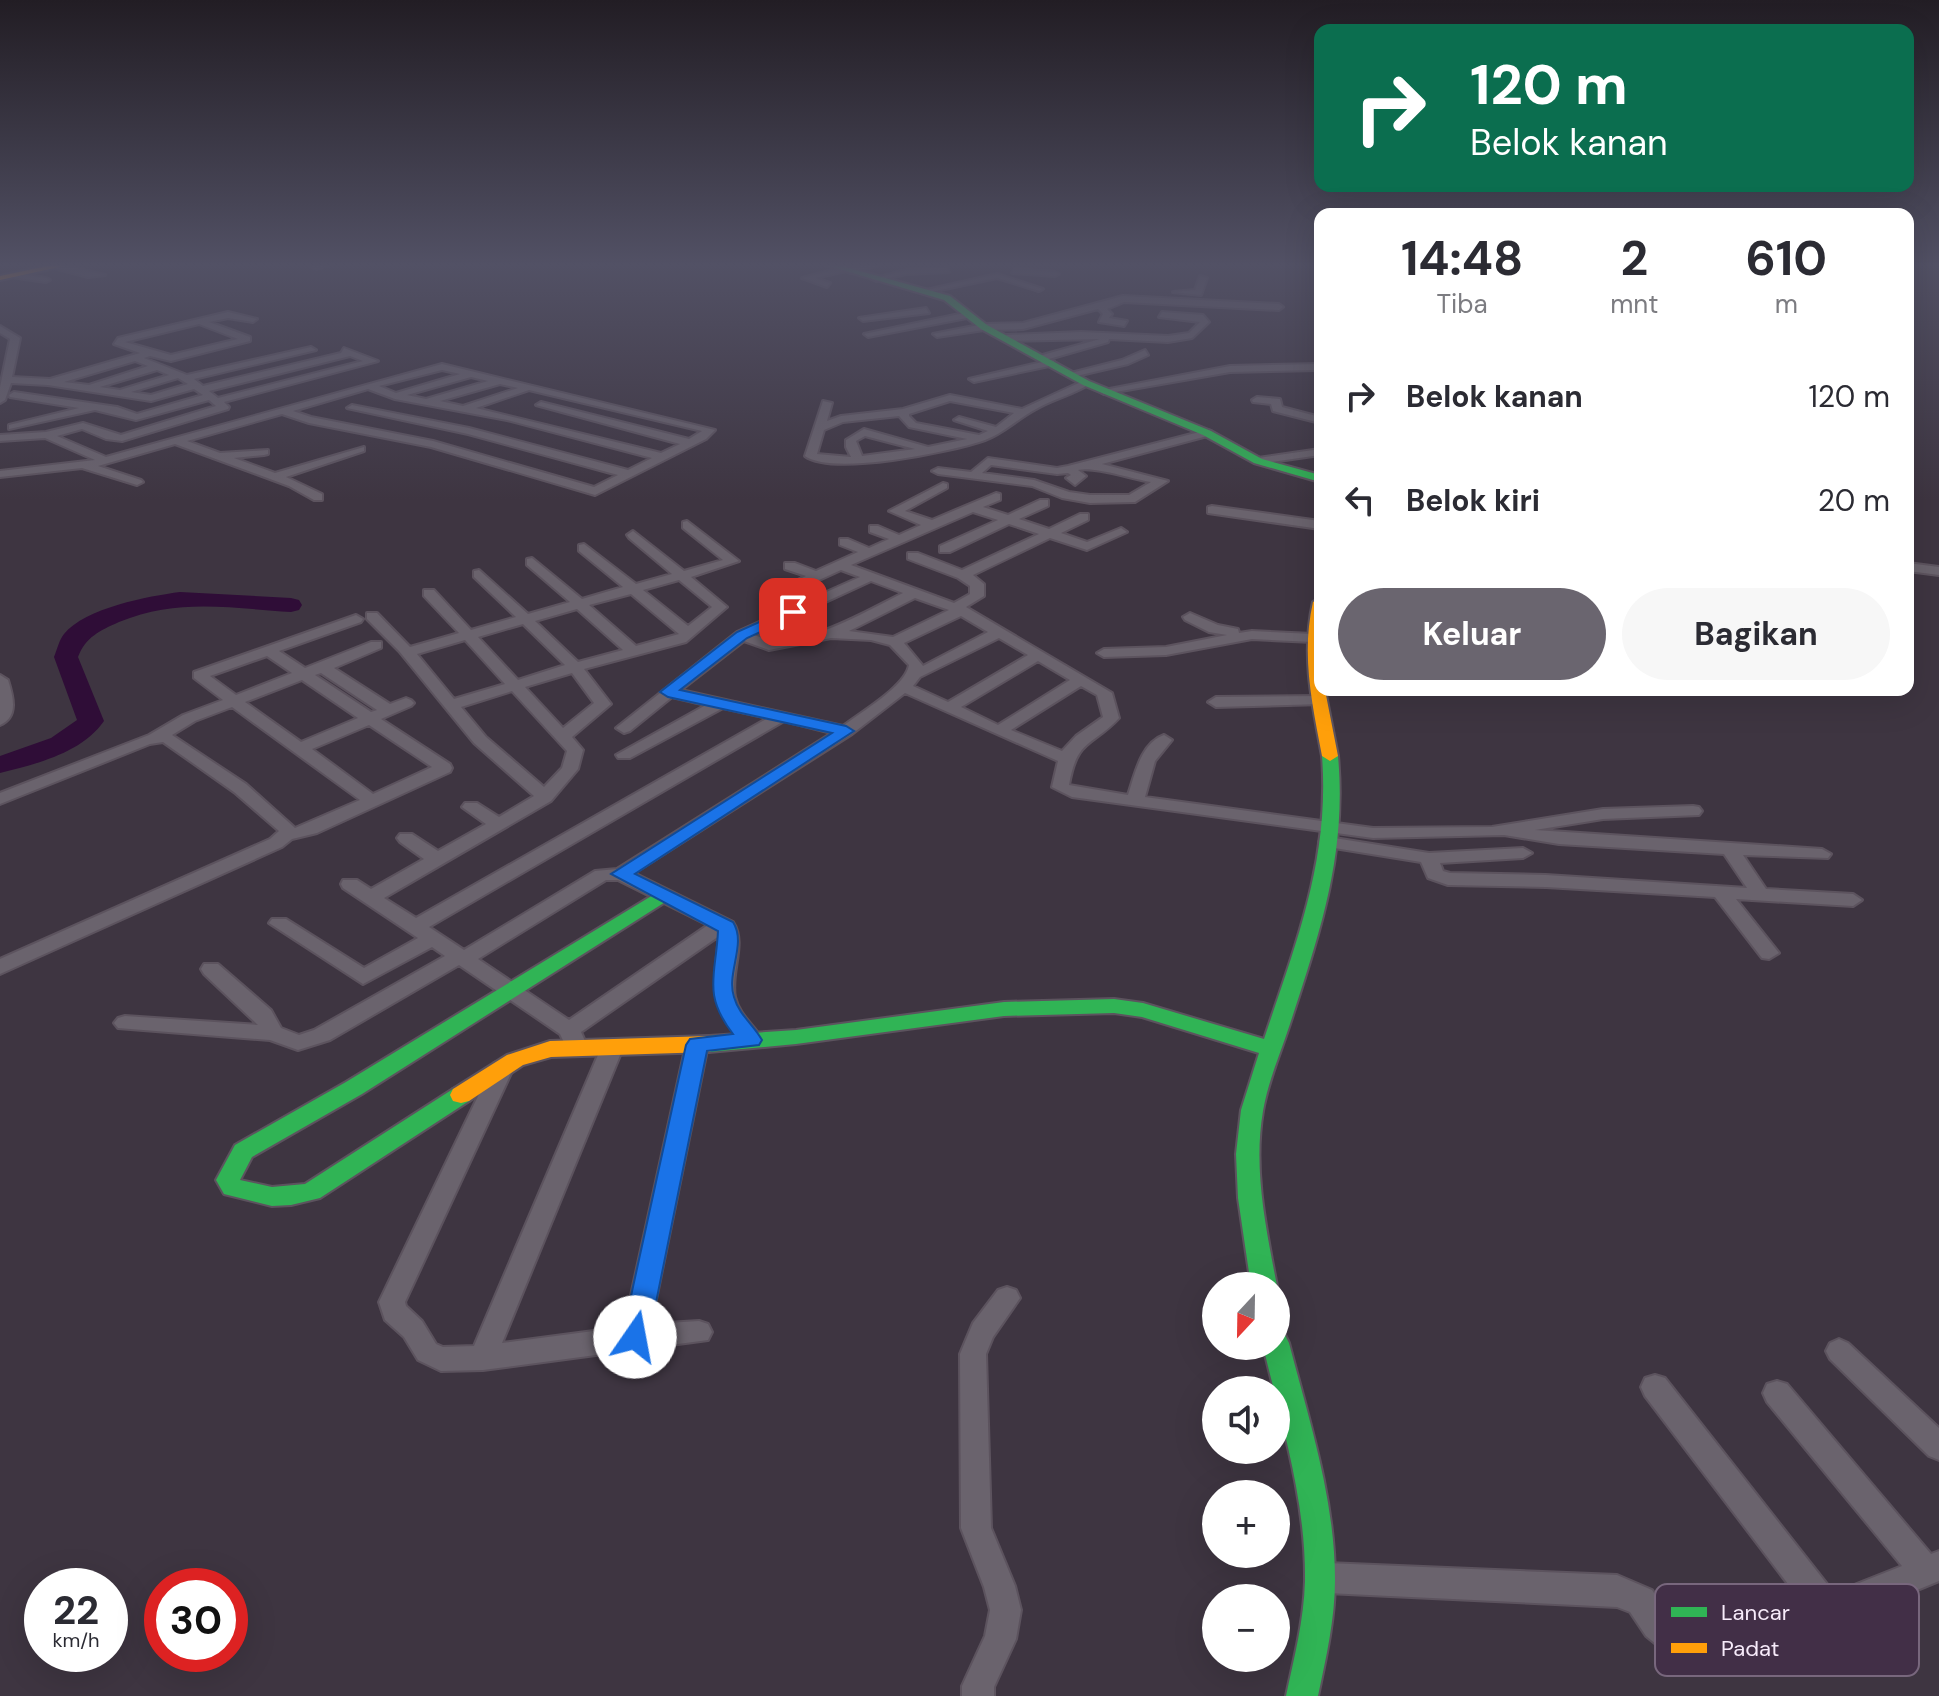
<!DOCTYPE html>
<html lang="id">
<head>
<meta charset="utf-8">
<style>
	:root { --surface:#fff; --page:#f7f7f7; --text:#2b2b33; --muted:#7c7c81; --accent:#6a656f }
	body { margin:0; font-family:"DM Sans",sans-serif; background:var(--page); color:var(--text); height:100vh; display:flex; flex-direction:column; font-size:30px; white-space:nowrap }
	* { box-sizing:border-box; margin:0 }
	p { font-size:26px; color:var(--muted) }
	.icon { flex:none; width:44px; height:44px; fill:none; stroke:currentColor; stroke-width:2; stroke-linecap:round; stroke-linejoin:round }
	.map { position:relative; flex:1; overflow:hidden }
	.panel { position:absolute; left:1314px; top:208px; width:600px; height:488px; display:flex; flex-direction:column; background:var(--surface); border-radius:16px; box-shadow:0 8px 32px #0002 }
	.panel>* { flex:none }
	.hud { position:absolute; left:1314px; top:24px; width:600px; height:168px; border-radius:16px; box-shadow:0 8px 32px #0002; background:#0b6e4f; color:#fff; overflow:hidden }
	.needle { width:52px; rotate:202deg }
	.fabs { position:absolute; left:1202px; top:1272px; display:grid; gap:16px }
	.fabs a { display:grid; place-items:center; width:88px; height:88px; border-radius:50%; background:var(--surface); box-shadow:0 8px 32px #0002; font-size:40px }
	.speed { position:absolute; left:24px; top:1568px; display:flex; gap:16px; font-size:40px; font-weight:700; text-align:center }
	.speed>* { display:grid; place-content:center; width:104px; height:104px; border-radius:50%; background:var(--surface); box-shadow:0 8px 32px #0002; line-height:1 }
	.speed small { font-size:20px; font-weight:400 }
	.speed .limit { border:12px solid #d22; background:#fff; color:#111 }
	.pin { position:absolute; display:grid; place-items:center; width:68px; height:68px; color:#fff; margin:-34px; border-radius:16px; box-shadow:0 4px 12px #0006 }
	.me { position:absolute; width:88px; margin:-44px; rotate:12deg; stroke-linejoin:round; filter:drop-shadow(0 0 6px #0008) }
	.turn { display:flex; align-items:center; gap:28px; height:168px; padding:0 24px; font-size:36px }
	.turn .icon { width:104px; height:104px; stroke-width:2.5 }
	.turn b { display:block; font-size:56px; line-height:68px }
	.eta { display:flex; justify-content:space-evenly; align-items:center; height:136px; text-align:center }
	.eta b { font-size:48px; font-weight:700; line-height:56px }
	.cta { display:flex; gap:16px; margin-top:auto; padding:16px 24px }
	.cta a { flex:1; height:92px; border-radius:48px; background:var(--accent); color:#fff; font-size:32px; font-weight:700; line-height:92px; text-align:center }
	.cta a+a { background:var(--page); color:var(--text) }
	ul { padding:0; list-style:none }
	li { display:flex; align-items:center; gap:24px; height:104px; padding:0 24px }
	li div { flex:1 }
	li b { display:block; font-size:30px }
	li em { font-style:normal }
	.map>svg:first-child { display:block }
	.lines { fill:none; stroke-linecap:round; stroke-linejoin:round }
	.river { fill:#2f0d37; fill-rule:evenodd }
	.street-casing { stroke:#5c535e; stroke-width:4 }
	.fast-casing { stroke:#5c535e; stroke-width:4 }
	.slow-casing { stroke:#5c535e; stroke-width:4 }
	.street { fill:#6a636d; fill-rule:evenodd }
	.fast { fill:#30b455; fill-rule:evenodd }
	.slow { fill:#ff9f0a; fill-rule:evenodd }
	.route { fill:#1a73e8; stroke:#114b97; stroke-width:2 }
	.key { fill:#422f47; stroke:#78677d; stroke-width:2 }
	.key-label { font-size:22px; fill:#f7ebfa }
</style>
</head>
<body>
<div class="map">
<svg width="1939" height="1696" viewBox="0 0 1939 1696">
	<rect width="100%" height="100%" fill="#3e3541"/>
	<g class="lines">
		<path class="river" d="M 180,592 L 291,598 L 299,600 L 302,605 L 299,610 L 291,612 C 228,608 178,598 119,622 C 99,631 86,637 78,657 L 104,721 C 82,753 36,764 0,773 L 0,756 L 51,738 L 77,720 L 54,657 C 57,650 59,640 64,634 C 85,608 149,596 180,592 Z"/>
		<g class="street-casing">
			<path id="street" d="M 322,263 L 334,263 L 316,269 L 312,267 Z
				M 873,263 L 886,263 L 850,273 L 846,271 L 815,278 L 830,283 L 827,287 L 802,278 L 844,267 L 848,269 Z
				M 57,264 L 105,275 L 88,277 L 54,268 Z
				M 946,268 L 949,272 L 906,274 L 876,281 L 872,279 L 906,270 Z
				M 1015,269 L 1055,272 L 1059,274 L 1055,276 L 1012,273 Z
				M 14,273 L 46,278 L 50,280 L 46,282 L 11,277 Z
				M 997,274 L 1043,289 L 1039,291 L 997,278 L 926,293 L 922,291 Z
				M 1200,276 L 1207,278 L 1201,295 L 1173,292 L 1195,290 Z
				M 1123,296 L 1279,304 L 1283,307 L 1279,310 L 1124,302 L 1107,309 L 1112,314 L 1109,318 L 1127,321 L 1124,326 L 1099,322 L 1103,314 L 1098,309 L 1023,329 L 984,330 L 937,337 L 933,334 L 984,324 L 1023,323 Z
				M 926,308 L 929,313 L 863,321 L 859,318 Z
				M 228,312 L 257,319 L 253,322 L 228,318 L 209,322 L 250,337 L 250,341 L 171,361 L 150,356 L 144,358 L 187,375 L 311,347 L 316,350 L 194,379 L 203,386 L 341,353 L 344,348 L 378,361 L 224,402 L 229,407 L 228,409 L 122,441 L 106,439 L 82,429 L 57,436 L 106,457 L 442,364 L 715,430 L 706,439 L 595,495 L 431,447 L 309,423 L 282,414 L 187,441 L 220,453 L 268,450 L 268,454 L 264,455 L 234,458 L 275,473 L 364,447 L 364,451 L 286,477 L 322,494 L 322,500 L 314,500 L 289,486 L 175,444 L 98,466 L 141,480 L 143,482 L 137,485 L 82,468 L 0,477 L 0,471 L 95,460 L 45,438 L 0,441 L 0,435 L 46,432 L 83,423 L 121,435 L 216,406 L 209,400 L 136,420 L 95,410 L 9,429 L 9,425 L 79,408 L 10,397 L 9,395 L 14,392 L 117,407 L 137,414 L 203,395 L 194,389 L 151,401 L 48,385 L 11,383 L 5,400 L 0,403 L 0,387 L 10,339 L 0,333 L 0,326 L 20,338 L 12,377 L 50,379 L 140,353 L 114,344 L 118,338 ZM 199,324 L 238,339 L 171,355 L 125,342 ZM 350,356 L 363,361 L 218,398 L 209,391 ZM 135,361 L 148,366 L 89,385 L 64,382 ZM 157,370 L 169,375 L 120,390 L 100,387 ZM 442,370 L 460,374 L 396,393 L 379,386 ZM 471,377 L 488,381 L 426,399 L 407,395 ZM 178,378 L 188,384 L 151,395 L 131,392 ZM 500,384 L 518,388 L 463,406 L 440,401 ZM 368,389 L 395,399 L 507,420 L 652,458 L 628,470 L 469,428 L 352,405 L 347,408 L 468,434 L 618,475 L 594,487 L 433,441 L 311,417 L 293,411 ZM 529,390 L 702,431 L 689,439 L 541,402 L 536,405 L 680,444 L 661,453 L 476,408 Z
				M 969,312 L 972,317 L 868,337 L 864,334 Z
				M 1162,312 L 1203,315 L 1209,322 L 1192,338 L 1168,342 L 1109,339 L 1108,342 L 1042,361 L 1039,360 L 1039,356 L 1100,339 L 1007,341 L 1002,338 L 1007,335 L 1081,332 L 1168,336 L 1189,333 L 1200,322 L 1159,317 Z
				M 1145,350 L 1148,355 L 1128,364 L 1072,377 L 1067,374 L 1122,360 Z
				M 1051,360 L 1054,361 L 1054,365 L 974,382 L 969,379 Z
				M 1320,364 L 1320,370 L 1230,372 L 1104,394 L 1099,391 L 1230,366 Z
				M 1083,381 L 1091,383 C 1075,394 1053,399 1036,409 C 1017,419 1004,433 985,440 C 951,452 833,476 805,456 L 823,401 L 832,403 L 827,421 L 841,416 L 903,409 L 950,395 L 1022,409 ZM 950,401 L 1014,413 L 996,427 L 959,417 L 954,420 L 988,431 L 979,435 L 916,423 L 909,416 L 909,414 ZM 899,416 L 909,427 L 967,439 L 928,447 L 864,429 L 846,440 L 846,447 L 851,457 L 817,454 L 824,430 L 843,422 ZM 865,436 L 915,449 L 862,456 L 856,441 Z
				M 1257,397 L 1280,399 L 1282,407 L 1320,417 L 1320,423 L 1273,411 L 1271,404 L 1253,402 L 1252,400 Z
				M 1207,430 L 1211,431 L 1211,435 L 1102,464 L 1168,481 L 1135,502 L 1090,503 L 1062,498 L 1032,486 L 938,474 L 932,471 L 938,468 L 971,472 L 988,458 L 1057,468 L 1068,466 ZM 991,465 L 1057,474 L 1068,473 L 1071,475 L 1066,478 L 1075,485 L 1086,476 L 1078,470 C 1094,466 1132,479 1151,482 L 1129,495 L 1090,495 L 1069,492 L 1034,480 L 982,473 Z
				M 1320,449 L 1320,455 L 1258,464 L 1252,461 L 1258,458 Z
				M 943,483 L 947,484 L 947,488 L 905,511 L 932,520 L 996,493 L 1000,494 L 1000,500 L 983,507 L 1008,515 L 1040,500 L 1048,500 L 1048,506 L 1019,519 L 1049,529 L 1080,514 L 1088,514 L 1088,520 L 1061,533 L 1087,542 L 1121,528 L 1127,532 L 1087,550 L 1050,538 L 973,575 L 984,584 L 984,596 L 966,607 L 1112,693 L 1119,718 C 1092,747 1077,738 1069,785 L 1128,795 C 1135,774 1141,743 1164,735 L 1172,740 L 1155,761 L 1145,797 L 1373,828 L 1492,827 L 1603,809 L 1693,806 L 1699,807 L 1702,811 L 1699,815 L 1603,819 L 1535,830 L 1822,849 L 1831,854 L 1828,858 L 1743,855 L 1766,889 L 1853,894 L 1862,900 L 1853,906 L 1736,899 L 1779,953 L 1769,959 L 1762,958 L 1715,897 L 1546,887 L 1448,885 L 1428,878 L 1421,862 L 1328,847 L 1319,842 L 1328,837 L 1429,853 L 1523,848 L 1532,853 L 1523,858 L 1440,863 L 1443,871 L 1450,873 L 1546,875 L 1747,888 L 1724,854 L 1559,844 L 1504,835 L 1373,838 L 1072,797 L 1052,787 L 1058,761 L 905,693 L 852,734 L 634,873 L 733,922 C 747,943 730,973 735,997 C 739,1015 754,1025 763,1040 L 760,1045 L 744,1045 C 707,1002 714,989 719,936 L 581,1032 L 588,1048 L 585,1053 L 569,1053 L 560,1034 L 459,965 L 330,1040 L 298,1050 L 270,1040 L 118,1028 L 114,1023 L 118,1018 L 125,1016 L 258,1025 L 204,974 L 201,969 L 204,964 L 218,964 L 271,1010 L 281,1028 L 299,1035 L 314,1030 L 445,956 L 432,947 L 363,984 L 269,923 L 272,919 L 286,919 L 364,968 L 418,938 L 343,888 L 341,884 L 343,880 L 357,880 L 371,889 L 424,859 L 400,842 L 397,838 L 400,834 L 412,834 L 438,851 L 486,824 L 462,807 L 465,803 L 477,803 L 499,817 L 534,796 L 474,743 L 399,651 L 367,619 L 367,613 L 377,613 L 410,647 L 459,633 L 424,596 L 424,590 L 434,590 L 471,630 L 516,617 L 474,577 L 474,571 L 479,570 L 528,614 L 570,602 L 527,565 L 527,559 L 532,558 L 582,599 L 623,587 L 579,551 L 579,545 L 584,544 L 636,584 L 672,574 L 629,538 L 627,535 L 633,531 L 684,571 L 723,560 L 683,528 L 683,522 L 687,521 L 739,561 L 691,577 L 727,607 L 686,642 L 584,669 L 611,704 L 572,737 L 583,750 L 578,769 L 551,801 L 384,898 L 416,918 L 768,718 L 723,708 L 630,758 L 618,758 L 616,755 L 706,705 L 672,697 L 630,731 L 624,733 L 616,728 L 737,632 L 860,577 L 841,570 L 784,596 L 777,592 L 779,589 L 806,576 L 785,569 L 785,563 L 795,563 L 816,571 L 858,552 L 840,545 L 840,539 L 848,539 L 869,548 L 889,539 L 870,532 L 870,526 L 878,526 L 899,535 L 921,525 L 889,511 ZM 973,512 L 998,520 L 940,546 L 940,552 L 950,552 L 1009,524 L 1039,534 L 962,570 L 918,553 L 908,553 L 908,559 L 958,578 L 970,586 L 970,594 L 954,603 L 851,565 ZM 679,580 L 712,607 L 688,626 L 643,590 ZM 871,581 L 903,593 C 862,613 799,653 754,635 ZM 631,594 L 679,634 L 636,646 L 589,605 ZM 915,598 L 949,610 L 893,637 L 849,631 ZM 577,609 L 623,650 L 578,662 L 535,621 ZM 961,616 L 988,632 L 923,666 L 904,643 ZM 523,624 L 565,665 L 518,680 L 478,637 ZM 831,638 L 871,640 L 890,645 L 909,665 C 906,686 861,712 843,726 L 681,690 L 744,641 L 769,650 ZM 999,638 L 1028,655 L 948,702 L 913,686 L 920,677 ZM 465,640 L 505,684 L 454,699 L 417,654 ZM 1038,661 L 1070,680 L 998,725 L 961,707 ZM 572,673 L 594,703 L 563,728 L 525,687 ZM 1081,686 L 1097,695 L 1103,717 L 1076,736 L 1062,751 L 1011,730 ZM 512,691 L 567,751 L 562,768 L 544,787 L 486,737 L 461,707 ZM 784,721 L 832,733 L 617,869 L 595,871 L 464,950 L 429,927 ZM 606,880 L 618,880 L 708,925 L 569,1020 L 478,959 Z
				M 1212,506 L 1320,521 L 1320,529 L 1208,513 L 1208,507 Z
				M 1908,563 L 1939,567 L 1939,575 L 1908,571 Z
				M 1190,613 L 1218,625 L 1238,629 L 1239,633 L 1252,631 L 1313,634 L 1320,638 L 1313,642 L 1252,639 L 1166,655 L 1104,657 L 1097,653 L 1104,649 L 1166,647 L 1227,635 L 1209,632 L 1185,620 L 1183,617 Z
				M 356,615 L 363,619 L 361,622 L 279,651 L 305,668 L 371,642 L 381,642 L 381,648 L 334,668 L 390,704 L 406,698 L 411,700 L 414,703 L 411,706 L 381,719 L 450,764 L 452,768 L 450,772 L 317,833 L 292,839 L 282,847 L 0,974 L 0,959 L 270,839 L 279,831 L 234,792 L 163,742 L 150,744 L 0,804 L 0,793 L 149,735 L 183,715 L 223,700 L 194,678 L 194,672 ZM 267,656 L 292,673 L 236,695 L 210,676 ZM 321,673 L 377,710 L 371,712 L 315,675 ZM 302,680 L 358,718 L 301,742 L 245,702 ZM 232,707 L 360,800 L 295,828 L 246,784 L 172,735 L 195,721 ZM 369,725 L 432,767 L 373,794 L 312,749 Z
				M 0,675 L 8,680 C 13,696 19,717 0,725 Z
				M 1318,696 L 1326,701 L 1323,704 L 1216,707 L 1208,702 L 1216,697 Z
				M 697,1037 L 705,1040 L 708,1045 L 651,1324 L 699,1321 L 708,1324 L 712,1332 L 708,1340 L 483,1370 L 441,1371 L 418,1360 L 404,1337 L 385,1320 L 379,1302 L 494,1063 L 502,1061 L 510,1063 L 513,1069 L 405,1302 L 406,1306 L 422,1321 L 436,1344 L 443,1347 L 474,1346 L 601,1048 L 604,1043 L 620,1043 L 623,1048 L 502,1343 L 624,1327 L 686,1045 L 689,1040 Z
				M 1007,1287 L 1016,1290 L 1020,1298 L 993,1337 L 986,1354 L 991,1528 L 1015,1586 L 1021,1610 L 1016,1639 L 994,1687 L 994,1696 L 962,1696 L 962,1686 L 985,1636 L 990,1610 L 984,1587 L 961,1528 L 960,1354 L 973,1323 L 998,1290 Z
				M 1839,1339 L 1848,1343 L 1939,1428 L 1939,1460 L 1929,1456 L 1830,1359 L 1826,1351 L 1830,1343 Z
				M 1655,1375 L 1665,1378 L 1834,1593 L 1902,1566 L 1767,1402 L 1763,1393 L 1767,1384 L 1777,1381 L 1787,1384 L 1931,1554 L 1939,1551 L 1939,1581 L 1730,1667 L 1694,1671 L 1683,1666 L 1646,1636 L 1630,1612 L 1617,1607 L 1327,1593 L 1316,1589 L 1312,1578 L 1316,1567 L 1327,1563 L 1617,1575 L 1652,1590 L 1668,1614 L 1699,1638 L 1730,1635 L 1804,1605 L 1645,1396 L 1641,1387 L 1645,1378 Z"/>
		</g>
		<g class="fast-casing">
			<path id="fast" d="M 819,263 L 831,263 L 950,296 L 987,325 L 1089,381 L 1211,431 L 1262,459 L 1320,475 L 1320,482 L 1254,463 L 1203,435 L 1083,385 L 981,329 L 944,300 Z
				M 1330,751 L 1338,756 C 1347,854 1320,932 1290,1024 C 1281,1052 1268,1081 1263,1111 C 1253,1169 1266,1228 1277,1286 L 1276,1288 L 1251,1286 L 1238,1198 L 1236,1154 L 1241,1110 L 1259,1053 L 1142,1017 L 1114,1013 L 1004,1016 L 796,1044 L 709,1052 L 701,1049 L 698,1044 L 701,1039 L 709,1036 L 796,1030 L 1004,1002 L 1114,999 L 1143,1003 L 1264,1039 C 1296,943 1330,859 1322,756 Z
				M 663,889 L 672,895 L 670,899 L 362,1094 L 252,1157 L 240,1180 L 272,1187 L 305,1184 L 453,1089 L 461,1087 L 469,1089 L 472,1095 L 469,1101 L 320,1198 L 291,1205 L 272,1206 L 224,1194 L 216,1180 L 235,1145 L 346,1082 Z
				M 1276,1331 L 1285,1335 L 1289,1343 C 1309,1420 1335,1499 1335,1580 C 1335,1619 1326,1658 1318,1696 L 1286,1696 C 1294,1658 1304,1620 1305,1581 C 1306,1500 1281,1421 1263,1346 L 1276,1346 Z"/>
		</g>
		<g class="slow-casing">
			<path id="slow" d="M 62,263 L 77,263 L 0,280 L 0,276 Z
				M 1320,598 L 1320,690 L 1325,690 L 1338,756 L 1330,761 L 1322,756 C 1312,703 1301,655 1313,602 Z
				M 709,1036 L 717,1039 L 720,1044 L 717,1049 L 709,1052 L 551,1057 L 523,1065 L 469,1101 L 461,1103 L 453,1101 L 450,1095 L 453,1089 L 507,1055 L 550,1041 Z"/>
		</g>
		<use href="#street" class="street"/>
		<use href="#fast" class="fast"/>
		<use href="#slow" class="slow"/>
	</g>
	<linearGradient id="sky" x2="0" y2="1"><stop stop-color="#221d24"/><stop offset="0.53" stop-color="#525165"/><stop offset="1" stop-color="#525165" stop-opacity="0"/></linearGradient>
	<rect width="1939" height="500" fill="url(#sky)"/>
	<path class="route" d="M 793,607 L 798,609 L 798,615 L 747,638 L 680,690 L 846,726 L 854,731 L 635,874 L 733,922 C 747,944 726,973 734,997 C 739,1015 754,1025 762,1040 L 759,1045 L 707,1051 L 649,1337 L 645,1345 L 635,1349 L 626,1345 L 622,1337 L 686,1045 L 690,1039 L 733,1034 C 702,994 716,975 718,931 L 611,874 L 832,733 L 668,697 L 660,692 L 737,632 Z"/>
	<rect x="1655" y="1584" width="264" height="92" rx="12" class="key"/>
	<rect x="1671" y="1607" width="36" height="10" fill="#30b455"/>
	<rect x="1671" y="1643" width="36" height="10" fill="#ff9f0a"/>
	<g class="key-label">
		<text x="1721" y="1620">Lancar</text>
		<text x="1721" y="1656">Padat</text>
	</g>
</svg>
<div class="fabs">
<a><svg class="needle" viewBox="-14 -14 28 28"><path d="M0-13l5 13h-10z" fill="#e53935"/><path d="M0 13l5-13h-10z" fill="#7c7c81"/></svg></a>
<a><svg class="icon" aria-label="sound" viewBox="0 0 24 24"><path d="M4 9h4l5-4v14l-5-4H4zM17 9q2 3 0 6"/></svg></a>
<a>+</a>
<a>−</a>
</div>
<div class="speed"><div>22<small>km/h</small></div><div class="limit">30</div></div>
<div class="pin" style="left:793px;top:612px;background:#d93025"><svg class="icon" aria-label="arrive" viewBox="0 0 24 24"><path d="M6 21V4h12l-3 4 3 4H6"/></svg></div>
<svg class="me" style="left:635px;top:1337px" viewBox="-20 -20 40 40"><circle r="19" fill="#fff"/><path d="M0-13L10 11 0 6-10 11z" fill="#1a73e8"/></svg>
<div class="hud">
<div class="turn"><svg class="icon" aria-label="right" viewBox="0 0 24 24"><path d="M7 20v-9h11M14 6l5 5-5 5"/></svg><div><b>120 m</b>Belok kanan</div></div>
</div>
<section class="panel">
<div class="eta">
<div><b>14:48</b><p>Tiba</p></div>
<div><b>2</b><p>mnt</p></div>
<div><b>610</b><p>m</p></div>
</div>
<ul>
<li><svg class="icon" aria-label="right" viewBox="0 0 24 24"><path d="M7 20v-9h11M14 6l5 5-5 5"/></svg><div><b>Belok kanan</b></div><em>120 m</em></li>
<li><svg class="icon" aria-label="left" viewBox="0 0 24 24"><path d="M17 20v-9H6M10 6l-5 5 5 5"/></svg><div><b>Belok kiri</b></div><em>20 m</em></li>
</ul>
<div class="cta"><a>Keluar</a><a>Bagikan</a></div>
</section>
</div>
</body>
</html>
